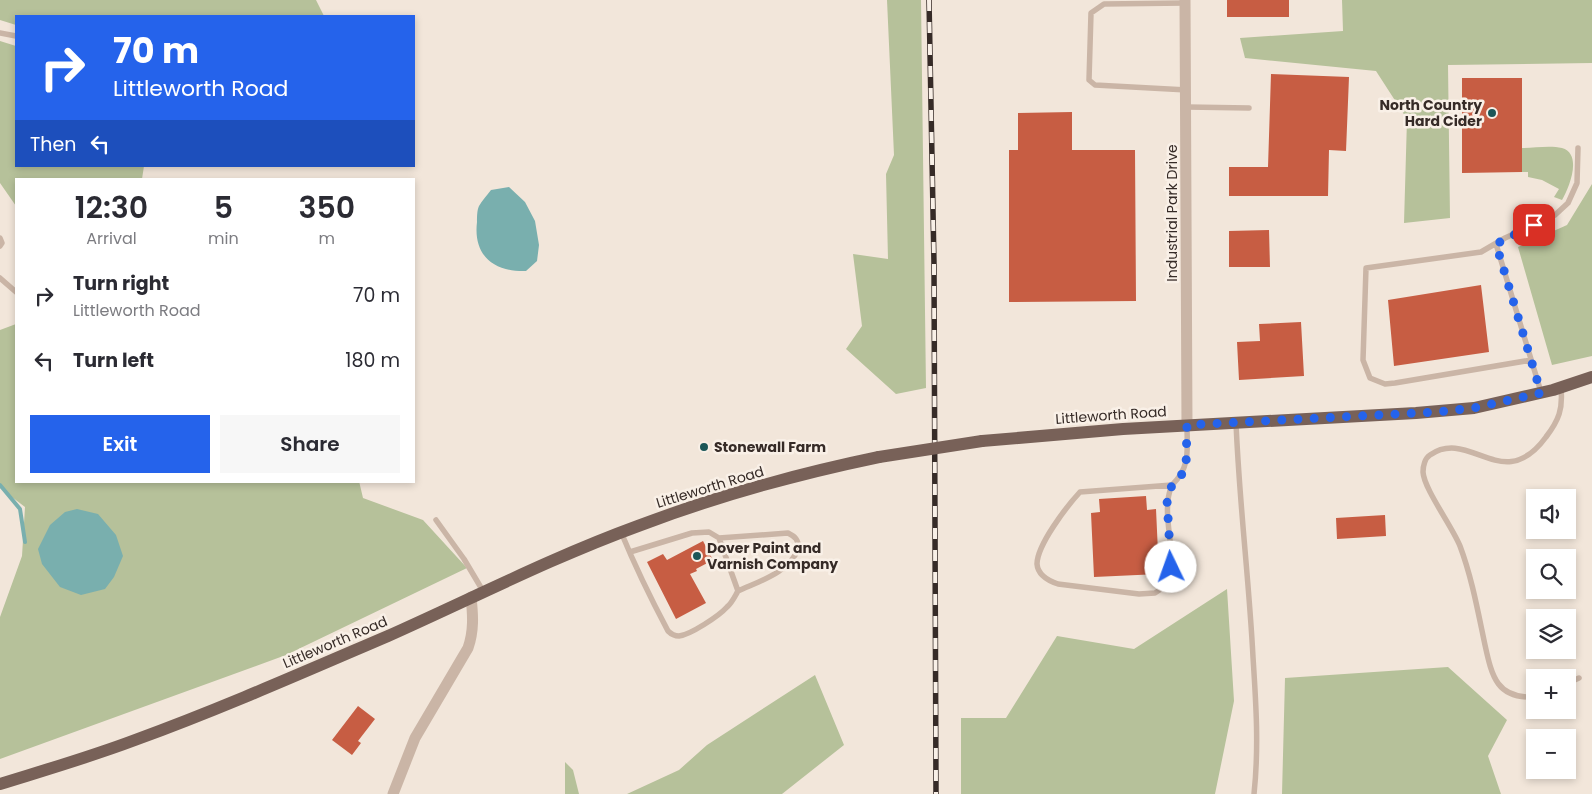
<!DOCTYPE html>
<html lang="en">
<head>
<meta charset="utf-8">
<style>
	:root { --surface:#fff; --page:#f7f7f7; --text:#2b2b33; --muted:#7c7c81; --accent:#2563eb }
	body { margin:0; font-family:Poppins,sans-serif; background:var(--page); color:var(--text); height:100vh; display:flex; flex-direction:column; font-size:19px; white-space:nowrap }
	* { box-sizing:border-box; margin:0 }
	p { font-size:16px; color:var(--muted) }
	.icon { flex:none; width:28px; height:28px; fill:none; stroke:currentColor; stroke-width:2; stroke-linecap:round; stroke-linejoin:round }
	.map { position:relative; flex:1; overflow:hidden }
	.details { position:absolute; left:15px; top:178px; width:400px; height:305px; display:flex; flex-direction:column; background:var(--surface); border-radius:0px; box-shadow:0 2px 8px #0003 }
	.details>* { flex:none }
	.banner { position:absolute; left:15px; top:15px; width:400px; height:152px; border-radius:0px; box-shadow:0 2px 8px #0003; background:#2563eb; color:#fff; overflow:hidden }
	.tools { position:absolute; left:1526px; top:489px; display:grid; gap:10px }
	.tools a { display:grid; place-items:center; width:50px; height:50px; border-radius:0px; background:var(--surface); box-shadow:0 2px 8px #0003; font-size:25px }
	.pin { position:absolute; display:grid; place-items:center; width:42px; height:42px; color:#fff; margin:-21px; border-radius:10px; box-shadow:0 2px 8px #0006 }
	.me { position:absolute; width:55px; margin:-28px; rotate:357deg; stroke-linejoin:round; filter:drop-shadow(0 0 4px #0008) }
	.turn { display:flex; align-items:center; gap:18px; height:105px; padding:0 15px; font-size:22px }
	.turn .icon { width:65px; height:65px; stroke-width:2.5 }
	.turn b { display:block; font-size:35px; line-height:42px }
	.then { display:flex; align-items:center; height:48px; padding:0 15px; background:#0003; gap:10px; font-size:19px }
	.eta { display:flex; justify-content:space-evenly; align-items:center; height:85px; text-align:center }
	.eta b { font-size:30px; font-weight:600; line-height:35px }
	.cta { display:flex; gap:10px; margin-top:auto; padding:10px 15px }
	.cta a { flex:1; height:58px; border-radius:0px; background:var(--accent); color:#fff; font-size:20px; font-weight:600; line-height:58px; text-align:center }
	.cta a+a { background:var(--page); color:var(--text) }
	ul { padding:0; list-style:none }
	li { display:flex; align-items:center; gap:15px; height:65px; padding:0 15px }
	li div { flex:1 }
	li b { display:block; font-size:19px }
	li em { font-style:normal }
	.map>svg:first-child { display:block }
	.green { fill:#b6c19a }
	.water { fill:#79afae }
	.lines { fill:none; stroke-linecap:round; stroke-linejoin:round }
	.stream { stroke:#79afae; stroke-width:4 }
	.building { fill:#c75d43 }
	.service { stroke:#cab5a6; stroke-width:5.5 }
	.minor { stroke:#cab5a6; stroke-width:11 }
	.primary { stroke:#786158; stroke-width:12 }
	.rail-casing { stroke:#362b27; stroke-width:5.5 }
	.rail { stroke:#f9f0e7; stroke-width:4; stroke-dasharray:11; stroke-linecap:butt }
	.primary-bridge { stroke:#786158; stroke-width:12 }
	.route { stroke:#2563eb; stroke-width:9; stroke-dasharray:0 16.2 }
	.poi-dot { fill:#1c5758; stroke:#f9f0e7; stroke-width:2 }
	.labels { text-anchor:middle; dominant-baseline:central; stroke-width:5; stroke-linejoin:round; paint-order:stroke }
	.poi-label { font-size:14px; font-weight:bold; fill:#362b27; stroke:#f9f0e7; text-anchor:start }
	.street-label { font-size:14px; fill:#362b27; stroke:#f9f0e7 }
</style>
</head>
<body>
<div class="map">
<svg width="1592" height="794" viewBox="0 0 1592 794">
	<rect width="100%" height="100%" fill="#f2e6da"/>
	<path class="green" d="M 0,0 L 316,0 L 324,16 L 16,16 L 16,25 L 0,20 Z
		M 887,0 L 921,0 L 926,388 L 896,394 L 846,349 L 862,326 L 853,254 L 888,259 L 886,174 L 894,155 Z
		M 1342,0 L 1592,0 L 1592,63 L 1448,65 L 1450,218 L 1404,223 L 1407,119 L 1376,71 L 1245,58 L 1240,38 L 1343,31 Z
		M 0,41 L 16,46 L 16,166 L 144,166 L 142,179 L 16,179 L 16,206 L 0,183 Z
		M 1522,148 C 1534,148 1550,145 1562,148 C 1583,154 1569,188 1562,200 L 1554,197 L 1559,189 L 1542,180 L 1528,177 L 1528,172 L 1522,172 Z
		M 1592,184 L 1592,356 L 1552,365 L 1518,247 L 1567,225 Z
		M 16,324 L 16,481 L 359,481 L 363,498 L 423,520 L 467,568 L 286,655 L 0,759 L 0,617 L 22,556 L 25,507 L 0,488 L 0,330 Z
		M 1227,589 L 1234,701 L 1215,794 L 961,794 L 961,718 L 1006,718 L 1057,636 L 1134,649 Z
		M 1448,667 L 1507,720 L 1488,756 L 1501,794 L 1282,794 L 1285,678 Z
		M 815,675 L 844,745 L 782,794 L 627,794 L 679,770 L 707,745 Z
		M 565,762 L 573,770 L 579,794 L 565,794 Z"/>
	<path class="water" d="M 509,187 L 525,202 L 535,221 L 539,245 L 537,261 L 526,271 C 494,272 473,256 477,222 C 477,217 477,210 479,206 C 482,201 487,195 491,190 Z
		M 77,509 L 98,514 L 116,535 L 123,556 L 114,577 L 105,589 L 81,595 L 60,587 L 42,564 L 38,549 L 50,525 L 65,512 Z"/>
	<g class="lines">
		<path class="stream" d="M 0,485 L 20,509 L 25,542"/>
	</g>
	<path class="building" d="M 1227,0 L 1289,0 L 1289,17 L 1227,17 Z
		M 1271,74 L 1349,77 L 1346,151 L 1329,150 L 1328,196 L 1229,196 L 1229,167 L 1268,167 Z
		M 1462,78 L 1522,78 L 1522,172 L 1462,173 Z
		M 1072,112 L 1072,150 L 1135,150 L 1136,301 L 1009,302 L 1009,150 L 1018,150 L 1018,113 Z
		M 1269,230 L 1270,267 L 1229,267 L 1229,231 Z
		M 1481,285 L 1489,352 L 1394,366 L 1388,300 Z
		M 1301,322 L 1304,376 L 1239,380 L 1237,342 L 1260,341 L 1259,324 Z
		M 1146,496 L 1147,510 L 1156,509 L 1159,574 L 1094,577 L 1091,513 L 1100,512 L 1099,499 Z
		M 1385,515 L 1386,536 L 1337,539 L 1336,518 Z
		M 703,541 L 713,560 L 696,569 L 697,571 L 690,574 L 706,603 L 676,619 L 647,562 L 663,554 L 667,560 Z
		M 358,706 L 375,719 L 358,741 L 361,743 L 352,755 L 332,740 Z"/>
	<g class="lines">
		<path class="service" d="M 1185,3 L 1104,4 L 1091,13 L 1089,80 L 1095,85 L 1187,90
			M 0,33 L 16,36
			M 1187,107 L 1249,108
			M 0,238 L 2,243 L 0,246
			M 1496,244 L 1541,392
			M 0,278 L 16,292
			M 1531,360 L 1395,383 L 1385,384 L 1370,378 L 1363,360 L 1366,268 L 1481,252 L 1505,238 L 1555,215 L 1568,203 L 1577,183 L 1578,148
			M 1236,422 C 1239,501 1249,579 1253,657 C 1256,703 1259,748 1254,794
			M 1172,485 C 1159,514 1179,554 1168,579 C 1166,585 1160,590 1155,593 L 1139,594 L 1058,584 C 1049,581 1038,576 1037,564 C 1037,545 1067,506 1080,492 L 1172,485 C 1191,467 1187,449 1187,425
			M 436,520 L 464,559 L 483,591
			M 621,532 C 635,566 651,599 668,631 C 671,634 674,636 679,636 C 690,635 719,616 727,607 C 732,603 735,596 738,591 L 719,538 L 709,532 L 692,533 L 630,552
			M 719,538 L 788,533 C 796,537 798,540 799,548 C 788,573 762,580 738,591
			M 1568,683 L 1579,678
			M 1535,697 C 1497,699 1492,677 1485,645 C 1478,612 1472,578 1460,546 C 1452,526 1424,489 1423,472 C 1423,466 1425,458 1430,455 C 1470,427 1503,496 1546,437 C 1559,420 1563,409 1561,388"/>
		<path class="minor" d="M 1185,0 L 1187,425
			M 393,794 L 415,738 L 468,648 C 474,631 473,615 471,597"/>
		<path class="primary" d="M 982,441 L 1123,429 L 1416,413 L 1474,408 L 1553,390 L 1592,377
			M 0,784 C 45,770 90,757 135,740 C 220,709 304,672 388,636 C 471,599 553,557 638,526 C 717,496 797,474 879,457"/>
		<g class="rail-casing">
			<path id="rail" d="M 929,0 L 934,264 L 936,794"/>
		</g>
		<use href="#rail" class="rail"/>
		<path class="primary-bridge" d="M 879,457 L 982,441"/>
	</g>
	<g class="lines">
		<path class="route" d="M 1171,567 L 1167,500 L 1172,485 L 1180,477 L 1186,468 L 1187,425 L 1436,412 L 1474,408 L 1541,393 L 1496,244 L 1534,225"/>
	</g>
	<g class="poi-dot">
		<circle cx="1492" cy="113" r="5"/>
		<circle cx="704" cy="447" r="5"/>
		<circle cx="697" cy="556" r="5"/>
	</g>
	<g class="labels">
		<g class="poi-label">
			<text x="1482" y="105" text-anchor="end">North Country<tspan x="1482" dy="16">Hard Cider</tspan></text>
			<text x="714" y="447">Stonewall Farm</text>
			<text x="707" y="548">Dover Paint and<tspan x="707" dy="16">Varnish Company</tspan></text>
		</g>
		<g class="street-label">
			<text transform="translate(1172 213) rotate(-90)">Industrial Park Drive</text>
			<text transform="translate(1111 415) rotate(-4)">Littleworth Road</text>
			<text transform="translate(710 487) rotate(-17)">Littleworth Road</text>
			<text transform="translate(335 642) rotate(-23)">Littleworth Road</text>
		</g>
	</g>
</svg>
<div class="tools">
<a><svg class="icon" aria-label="sound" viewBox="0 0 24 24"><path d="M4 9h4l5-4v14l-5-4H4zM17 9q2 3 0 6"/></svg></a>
<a><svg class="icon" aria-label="search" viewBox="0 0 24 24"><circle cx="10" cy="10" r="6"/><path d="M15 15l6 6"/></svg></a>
<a><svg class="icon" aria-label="layers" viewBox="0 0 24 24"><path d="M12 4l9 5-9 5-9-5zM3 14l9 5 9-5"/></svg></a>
<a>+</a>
<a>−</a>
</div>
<div class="pin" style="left:1534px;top:225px;background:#d93025"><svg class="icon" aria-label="arrive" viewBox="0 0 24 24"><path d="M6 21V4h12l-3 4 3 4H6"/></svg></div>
<svg class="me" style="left:1171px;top:567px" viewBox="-20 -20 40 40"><circle r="19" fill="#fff"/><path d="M0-13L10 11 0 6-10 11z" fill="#2563eb"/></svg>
<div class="banner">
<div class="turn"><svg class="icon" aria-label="right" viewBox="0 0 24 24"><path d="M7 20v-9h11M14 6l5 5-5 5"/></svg><div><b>70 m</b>Littleworth Road</div></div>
<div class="then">Then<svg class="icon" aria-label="left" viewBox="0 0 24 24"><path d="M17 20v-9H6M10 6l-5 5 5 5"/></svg></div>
</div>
<section class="details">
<div class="eta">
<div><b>12:30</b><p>Arrival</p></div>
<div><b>5</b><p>min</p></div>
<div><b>350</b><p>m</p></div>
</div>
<ul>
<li><svg class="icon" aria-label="right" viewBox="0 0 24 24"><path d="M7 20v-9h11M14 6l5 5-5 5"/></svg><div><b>Turn right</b><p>Littleworth Road</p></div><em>70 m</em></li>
<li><svg class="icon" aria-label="left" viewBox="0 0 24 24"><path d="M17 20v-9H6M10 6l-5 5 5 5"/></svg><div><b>Turn left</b></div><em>180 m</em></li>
</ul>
<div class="cta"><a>Exit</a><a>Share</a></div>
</section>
</div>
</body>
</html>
